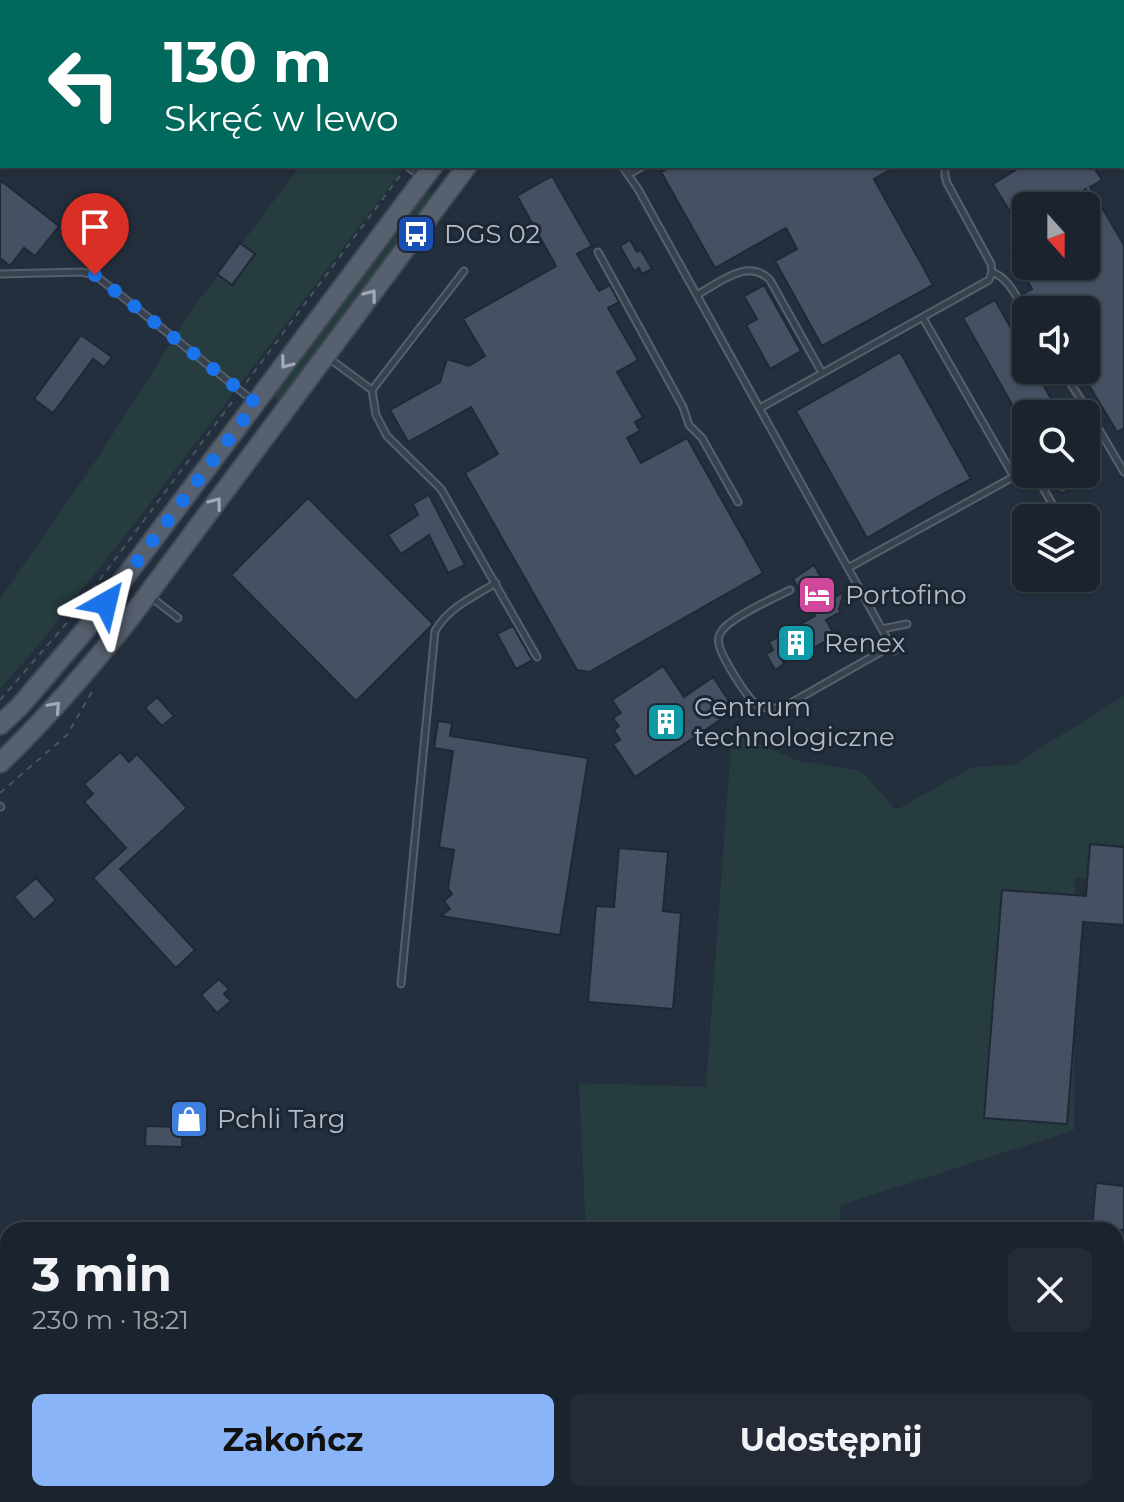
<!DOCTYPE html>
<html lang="pl">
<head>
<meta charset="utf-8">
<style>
	:root { --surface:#1b232e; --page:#242b36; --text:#f1f3f6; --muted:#a0a4aa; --line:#39404a; --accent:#8ab4f8 }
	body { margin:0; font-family:Montserrat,sans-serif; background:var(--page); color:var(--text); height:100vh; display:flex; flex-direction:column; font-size:30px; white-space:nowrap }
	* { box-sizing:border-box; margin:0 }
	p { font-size:26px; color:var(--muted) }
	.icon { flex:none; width:44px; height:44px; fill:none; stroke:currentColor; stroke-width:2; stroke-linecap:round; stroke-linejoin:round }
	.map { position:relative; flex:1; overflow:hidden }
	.details { position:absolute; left:0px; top:1222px; width:1124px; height:280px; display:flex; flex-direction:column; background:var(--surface); border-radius:24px 24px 0 0; box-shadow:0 2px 6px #0004,0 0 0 2px var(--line) }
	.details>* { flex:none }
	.hud { position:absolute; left:0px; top:0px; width:1124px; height:168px; box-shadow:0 2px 6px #0004,0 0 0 2px var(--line); background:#00695c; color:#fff; overflow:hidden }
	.needle { width:52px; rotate:159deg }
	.controls { position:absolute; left:1012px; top:192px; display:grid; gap:16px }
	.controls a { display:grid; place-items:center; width:88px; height:88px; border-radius:12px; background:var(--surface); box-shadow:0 2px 6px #0004,0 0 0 2px var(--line); font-size:40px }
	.pin { position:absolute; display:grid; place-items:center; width:68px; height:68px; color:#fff; margin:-82px -34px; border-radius:50% 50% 50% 0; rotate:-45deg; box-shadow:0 0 8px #0007 }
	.pin .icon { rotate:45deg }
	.me { position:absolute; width:88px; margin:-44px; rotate:37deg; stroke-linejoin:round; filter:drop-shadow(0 0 6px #0008) }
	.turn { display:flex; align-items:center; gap:28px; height:168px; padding:0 32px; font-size:36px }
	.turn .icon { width:104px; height:104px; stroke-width:2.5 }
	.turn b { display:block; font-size:56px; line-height:68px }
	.round { display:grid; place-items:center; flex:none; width:84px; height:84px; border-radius:12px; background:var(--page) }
	.head { display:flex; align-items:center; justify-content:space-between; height:136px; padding:0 32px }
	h1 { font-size:48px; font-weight:700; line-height:60px }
	.action { display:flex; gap:16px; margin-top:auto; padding:16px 32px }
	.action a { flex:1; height:92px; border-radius:12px; background:var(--accent); color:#111; font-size:32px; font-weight:700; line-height:92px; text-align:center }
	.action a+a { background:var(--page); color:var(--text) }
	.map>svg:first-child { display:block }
	.green { fill:#263c3f }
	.building { fill:#455162; stroke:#1f2835; stroke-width:2 }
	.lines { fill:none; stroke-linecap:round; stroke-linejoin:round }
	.service-casing { stroke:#565f6c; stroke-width:9 }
	.minor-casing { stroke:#565f6c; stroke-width:15 }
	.primary-casing { stroke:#414a57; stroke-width:22 }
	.path { stroke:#44595c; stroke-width:2; stroke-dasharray:6 6; stroke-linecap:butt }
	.service { stroke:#38414e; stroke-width:5 }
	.minor { stroke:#38414e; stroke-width:11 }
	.primary { stroke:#56606e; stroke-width:18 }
	.oneway { stroke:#a1aab7 }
	.route { stroke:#1a73e8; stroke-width:14; stroke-dasharray:0 25.2 }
	.labels { text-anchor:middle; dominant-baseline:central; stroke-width:6; stroke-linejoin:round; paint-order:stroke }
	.poi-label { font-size:26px; fill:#b4bcc9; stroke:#1d2633; text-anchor:start }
</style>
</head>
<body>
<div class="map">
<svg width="1124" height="1502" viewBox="0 0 1124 1502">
	<rect width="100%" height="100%" fill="#242f3e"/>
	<path class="green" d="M 300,166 L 405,166 L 135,523 L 39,644 L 0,689 L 0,599 L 101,453 L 191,311 Z
		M 429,190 L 432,196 L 429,203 L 283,398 L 277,400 L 274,394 L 277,386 L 422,192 Z
		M 1124,696 L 1124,880 L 1075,878 L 1074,1130 L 841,1205 L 839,1230 L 586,1230 L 579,1083 L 706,1087 L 732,732 L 798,761 L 861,771 L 896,810 L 973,767 L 1013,765 Z"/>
	<path class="building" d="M 673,166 L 896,166 L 874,179 L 933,285 L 822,346 L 775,261 L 797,249 L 786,228 L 715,268 L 661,172 Z
		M 1022,166 L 1093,166 L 1102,180 L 1090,187 L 1124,245 L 1124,428 L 1117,432 L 1080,370 L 1086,370 L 1086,310 L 1045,310 L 1040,303 L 1032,308 L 1023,294 L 1032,289 L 1010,252 L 1026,243 L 1026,266 L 1086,266 L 1086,189 L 1059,206 L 1026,206 L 1026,238 L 993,184 Z
		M 552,176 L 592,246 L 577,254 L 599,291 L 610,285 L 619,302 L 608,308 L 638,360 L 617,372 L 643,417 L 635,422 L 640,431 L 627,438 L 641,463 L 687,438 L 763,573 L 589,672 L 577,670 L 465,473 L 498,454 L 471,407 L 408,442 L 390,410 L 440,382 L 447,359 L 469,366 L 485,356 L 463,319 L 556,266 L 517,196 Z
		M 0,180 L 59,226 L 35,256 L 24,248 L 10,266 L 0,258 Z
		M 630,240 L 637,252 L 641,250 L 652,269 L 642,274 L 639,268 L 634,271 L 620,246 Z
		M 240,243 L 255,254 L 232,285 L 217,274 Z
		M 764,285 L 801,351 L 770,369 L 746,325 L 757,319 L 744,296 Z
		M 995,300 L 1026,355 L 1026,370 L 1035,370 L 1054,404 L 1037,414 L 1026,414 L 1026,429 L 963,318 Z
		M 81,335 L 112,357 L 104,367 L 93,359 L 53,413 L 34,399 Z
		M 900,352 L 971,479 L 939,496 L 867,538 L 796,411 Z
		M 1055,474 L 1076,474 L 1070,490 L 1062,493 L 1054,488 L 1052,480 Z
		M 429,495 L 465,565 L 448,573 L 429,535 L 401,554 L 388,535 L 418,515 L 413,504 Z
		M 308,498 L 433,624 L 356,701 L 231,575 Z
		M 814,565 L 833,598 L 844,592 L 839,609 L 841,612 L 826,620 L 835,636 L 808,651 L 805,645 L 781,658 L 784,664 L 775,670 L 766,654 L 773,650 L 769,642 L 815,616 L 793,579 Z
		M 513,626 L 532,660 L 516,669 L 497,634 Z
		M 663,666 L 684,697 L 713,677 L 735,710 L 635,777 L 613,744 L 620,740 L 614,730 L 619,726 L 613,718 L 621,713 L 612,700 Z
		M 157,697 L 174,716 L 162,726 L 145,708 Z
		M 438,721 L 452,723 L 450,736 L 588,758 L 560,935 L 441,916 L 450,909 L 444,901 L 452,894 L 448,888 L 454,850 L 439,847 L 453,751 L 434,748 Z
		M 120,752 L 129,762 L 137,754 L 187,808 L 120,869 L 195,950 L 176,968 L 93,878 L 126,848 L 84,802 L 93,794 L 84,784 Z
		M 1090,844 L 1124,847 L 1124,925 L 1083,922 L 1067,1124 L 984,1118 L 1002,890 L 1086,896 Z
		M 619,848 L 668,852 L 663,911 L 681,913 L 673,1009 L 588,1002 L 596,906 L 614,907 Z
		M 36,878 L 56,900 L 34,920 L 14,897 Z
		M 219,979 L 229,989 L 224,994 L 231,1001 L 217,1013 L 201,995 Z
		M 146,1126 L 182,1127 L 182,1147 L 145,1146 Z
		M 1096,1183 L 1124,1186 L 1124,1230 L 1092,1230 Z"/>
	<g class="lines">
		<g class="service-casing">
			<path id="service" d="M 190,0 L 193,2
				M 407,166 L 419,175
				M 622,166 L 638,189 L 894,651
				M 629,174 L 643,166
				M 598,252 L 683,407 L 689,425 L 702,438 L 738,502
				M 464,271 L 372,390 L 376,415 L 387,436 L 441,489 L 537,657
				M 992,272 C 1010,279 1016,297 1026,313
				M 0,274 L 81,272 L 95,275 L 252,400
				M 697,295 C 719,283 748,257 770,280 L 822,373
				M 923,318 L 1014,477
				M 330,359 L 372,390
				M 1062,370 L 1092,417 L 1091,428 L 1086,436
				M 760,408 L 989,280 L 992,272 L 991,264 L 947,183 L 945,176 L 945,166
				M 1094,421 L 1124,472
				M 1035,474 L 1058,514
				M 848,568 L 1026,470
				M 790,590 C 774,598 729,618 721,632 C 719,635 718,640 719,644 C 721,656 748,701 759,706 C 769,710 780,708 789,704 L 891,646
				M 151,597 L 178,618
				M 882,629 L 907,624
				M 0,806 L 1,807
				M 401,984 L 435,631 C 449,607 473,597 496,583"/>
		</g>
		<g class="minor-casing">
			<path id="minor" d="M 0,1407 L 8,1407
				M 1116,1432 L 1124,1432
				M 146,1502 L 146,1494
				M 605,1502 L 623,1494"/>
		</g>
		<g class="primary-casing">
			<path id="primary" d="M 556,2 L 557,0
				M 589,2 L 591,0
				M 0,725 L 20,706 L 87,628 L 433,166
				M 0,763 C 47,718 89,669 130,618 L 467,166"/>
		</g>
		<path class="path" d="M 533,2 L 534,0
			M 611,2 L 612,0
			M 246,383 L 402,173
			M 0,700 L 72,617 L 235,398
			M 0,793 L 67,735 L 94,688
			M 0,1424 L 8,1424
			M 0,1428 L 8,1428
			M 1116,1446 L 1124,1446"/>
		<use href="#service" class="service"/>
		<use href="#minor" class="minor"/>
		<use href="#primary" class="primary"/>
	</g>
	<defs><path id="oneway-chevron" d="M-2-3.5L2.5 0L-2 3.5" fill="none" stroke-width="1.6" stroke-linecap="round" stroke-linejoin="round" transform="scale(2)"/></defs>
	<g class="oneway">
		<use href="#oneway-chevron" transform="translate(371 295) rotate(-53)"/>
		<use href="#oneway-chevron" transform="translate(286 363) rotate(127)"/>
		<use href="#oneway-chevron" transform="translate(216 503) rotate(-53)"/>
		<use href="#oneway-chevron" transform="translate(55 707) rotate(-48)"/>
	</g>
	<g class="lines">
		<path class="route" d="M 95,275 L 256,403 L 106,603"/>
	</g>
	<defs>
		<g id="bus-square" transform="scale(2)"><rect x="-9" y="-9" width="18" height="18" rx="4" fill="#1a4fb4" stroke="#1d2633"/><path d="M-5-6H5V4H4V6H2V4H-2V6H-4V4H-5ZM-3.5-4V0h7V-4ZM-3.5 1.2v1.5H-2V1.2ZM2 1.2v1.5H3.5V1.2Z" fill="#fff"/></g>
		<g id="hotel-square" transform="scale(2)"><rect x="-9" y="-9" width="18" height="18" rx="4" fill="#d1479c" stroke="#1d2633"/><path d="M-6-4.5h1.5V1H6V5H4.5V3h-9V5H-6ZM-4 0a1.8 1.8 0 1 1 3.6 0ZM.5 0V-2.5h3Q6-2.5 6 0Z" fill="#fff"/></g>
		<g id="building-square" transform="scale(2)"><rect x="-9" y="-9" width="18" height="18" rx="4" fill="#0f9aa8" stroke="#1d2633"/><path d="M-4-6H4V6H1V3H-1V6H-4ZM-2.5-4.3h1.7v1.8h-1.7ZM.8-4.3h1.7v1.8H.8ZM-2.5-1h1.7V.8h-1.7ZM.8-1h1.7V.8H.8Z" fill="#fff"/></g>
		<g id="shop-square" transform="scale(2)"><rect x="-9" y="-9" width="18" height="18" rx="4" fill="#3f7fe0" stroke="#1d2633"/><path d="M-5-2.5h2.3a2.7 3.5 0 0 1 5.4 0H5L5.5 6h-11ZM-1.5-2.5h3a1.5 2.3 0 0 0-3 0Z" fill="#fff"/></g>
	</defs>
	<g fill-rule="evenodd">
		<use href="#bus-square" x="416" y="234"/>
		<use href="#hotel-square" x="817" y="595"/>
		<use href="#building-square" x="796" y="643"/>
		<use href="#building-square" x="666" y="722"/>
		<use href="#shop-square" x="189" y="1119"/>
	</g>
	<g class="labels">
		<g class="poi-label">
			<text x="444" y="234">DGS 02</text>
			<text x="845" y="595">Portofino</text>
			<text x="824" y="643">Renex</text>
			<text x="694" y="707">Centrum<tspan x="694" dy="30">technologiczne</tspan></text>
			<text x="217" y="1119">Pchli Targ</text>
		</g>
	</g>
</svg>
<div class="controls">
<a><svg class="needle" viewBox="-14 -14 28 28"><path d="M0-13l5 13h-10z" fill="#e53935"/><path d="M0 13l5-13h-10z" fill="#a0a4aa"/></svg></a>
<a><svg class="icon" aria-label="sound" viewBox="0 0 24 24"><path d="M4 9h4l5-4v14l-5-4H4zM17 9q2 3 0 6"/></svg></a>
<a><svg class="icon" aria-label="search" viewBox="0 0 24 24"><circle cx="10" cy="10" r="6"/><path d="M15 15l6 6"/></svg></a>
<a><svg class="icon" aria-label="layers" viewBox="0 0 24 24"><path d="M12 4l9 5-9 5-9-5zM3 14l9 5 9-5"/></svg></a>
</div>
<div class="pin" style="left:95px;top:275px;background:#d93025"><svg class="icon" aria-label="arrive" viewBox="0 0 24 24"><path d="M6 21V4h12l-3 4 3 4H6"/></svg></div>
<svg class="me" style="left:106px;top:603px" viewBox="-20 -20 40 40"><path d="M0-17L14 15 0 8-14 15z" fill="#1a73e8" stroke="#fff" stroke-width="4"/></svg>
<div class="hud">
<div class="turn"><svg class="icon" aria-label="left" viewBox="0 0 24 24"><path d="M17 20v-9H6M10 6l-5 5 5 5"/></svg><div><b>130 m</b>Skręć w lewo</div></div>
</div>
<section class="details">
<div class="head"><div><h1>3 min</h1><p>230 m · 18:21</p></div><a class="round"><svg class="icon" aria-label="close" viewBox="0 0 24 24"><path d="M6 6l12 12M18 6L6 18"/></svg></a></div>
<div class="action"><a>Zakończ</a><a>Udostępnij</a></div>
</section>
</div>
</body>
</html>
